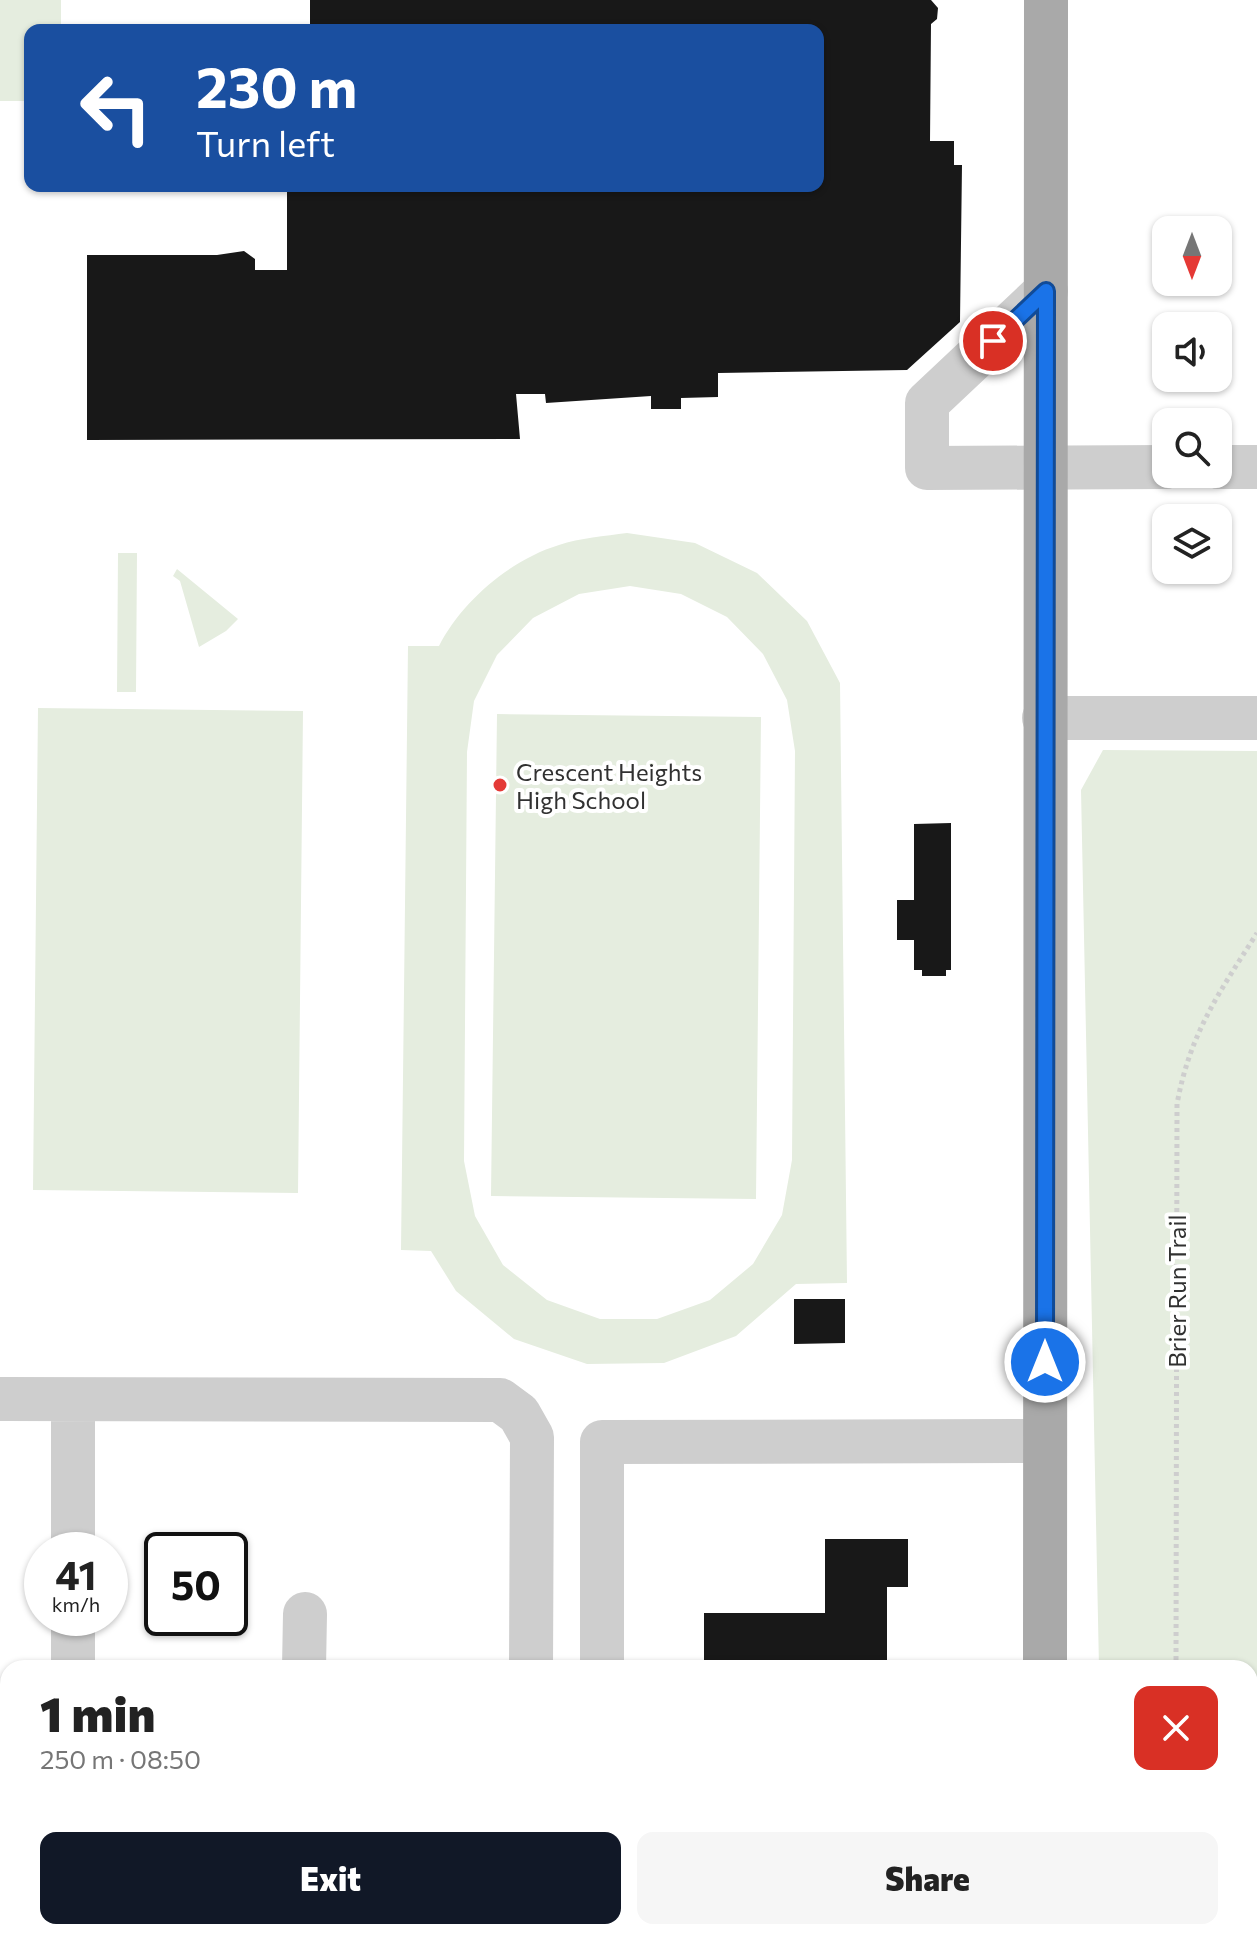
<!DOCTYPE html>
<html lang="en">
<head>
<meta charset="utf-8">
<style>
	:root { --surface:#fff; --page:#f6f6f6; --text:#222; --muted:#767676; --accent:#111827 }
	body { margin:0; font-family:Commissioner,sans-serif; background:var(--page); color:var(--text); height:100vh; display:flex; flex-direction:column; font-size:30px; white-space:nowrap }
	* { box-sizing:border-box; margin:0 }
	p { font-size:26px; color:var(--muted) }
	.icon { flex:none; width:44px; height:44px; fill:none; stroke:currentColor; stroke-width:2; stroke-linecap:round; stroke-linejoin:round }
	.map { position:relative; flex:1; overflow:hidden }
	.details { position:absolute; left:0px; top:1660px; width:1258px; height:280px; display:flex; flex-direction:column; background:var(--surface); border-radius:24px 24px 0 0; box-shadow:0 2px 6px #0004 }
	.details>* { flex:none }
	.banner { position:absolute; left:24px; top:24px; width:800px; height:168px; border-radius:16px; box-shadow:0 2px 6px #0004; background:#1a4fa0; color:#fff; overflow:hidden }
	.needle { width:52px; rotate:180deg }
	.tools { position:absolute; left:1152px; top:216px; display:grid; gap:16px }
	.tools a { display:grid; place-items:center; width:80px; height:80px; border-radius:16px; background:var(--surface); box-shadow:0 2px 6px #0004; font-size:40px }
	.speed { position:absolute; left:24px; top:1532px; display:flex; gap:16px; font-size:40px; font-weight:700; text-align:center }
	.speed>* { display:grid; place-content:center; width:104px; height:104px; border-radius:50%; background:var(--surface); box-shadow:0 2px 6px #0004; line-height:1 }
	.speed small { font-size:20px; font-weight:400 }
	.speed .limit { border:4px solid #111; border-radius:12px; background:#fff; color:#111 }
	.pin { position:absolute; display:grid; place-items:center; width:68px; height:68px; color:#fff; margin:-34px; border:4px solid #fff; border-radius:50%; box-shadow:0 2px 8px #0007 }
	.me { position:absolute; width:88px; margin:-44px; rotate:0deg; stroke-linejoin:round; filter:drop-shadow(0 0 6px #0008) }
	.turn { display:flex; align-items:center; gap:28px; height:168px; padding:0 40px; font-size:36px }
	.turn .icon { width:104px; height:104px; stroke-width:2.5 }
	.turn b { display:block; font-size:56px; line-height:68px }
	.round { display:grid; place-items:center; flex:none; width:84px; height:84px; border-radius:16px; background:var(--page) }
	.summary { display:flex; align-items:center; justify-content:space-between; height:136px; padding:0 40px }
	h1 { font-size:48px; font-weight:800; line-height:60px }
	.button { display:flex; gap:16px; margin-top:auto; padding:16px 40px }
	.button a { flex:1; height:92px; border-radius:16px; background:var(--accent); color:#fff; font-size:32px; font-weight:800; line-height:92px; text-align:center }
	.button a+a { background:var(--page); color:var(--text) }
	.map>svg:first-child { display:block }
	.green { fill:#e5eddf; fill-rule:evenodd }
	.building { fill:#181818 }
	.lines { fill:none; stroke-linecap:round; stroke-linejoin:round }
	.path { stroke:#cecece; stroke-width:5; stroke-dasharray:4 4; stroke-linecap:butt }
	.minor { stroke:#cecece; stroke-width:44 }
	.major { stroke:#a9a9a9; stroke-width:44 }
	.route-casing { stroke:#114b97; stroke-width:20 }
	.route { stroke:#1a73e8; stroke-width:14 }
	.poi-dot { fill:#e43a37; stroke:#fff; stroke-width:3 }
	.labels { text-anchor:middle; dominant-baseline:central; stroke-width:8; stroke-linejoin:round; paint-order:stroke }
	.poi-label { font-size:24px; fill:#313131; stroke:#fff; text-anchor:start }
	.street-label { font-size:24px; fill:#313131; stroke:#fff }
</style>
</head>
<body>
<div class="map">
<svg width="1257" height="1940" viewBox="0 0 1257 1940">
	<rect width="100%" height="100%" fill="#fff"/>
	<path class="green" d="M 0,0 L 61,0 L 61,30 L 30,30 L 30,101 L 0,101 Z
		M 627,533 L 695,543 L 757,573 L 807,621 L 840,683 L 847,1283 L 796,1284 L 736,1336 L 664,1363 L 587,1364 L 514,1339 L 456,1291 L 431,1251 L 401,1250 L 408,646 L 439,646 C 462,601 510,560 559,545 C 580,538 605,536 627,533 ZM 630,586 L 681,594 L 727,617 L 763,654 L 787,700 L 795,751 L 792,1160 L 782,1215 L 753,1264 L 710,1300 L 657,1319 L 600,1319 L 547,1300 L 503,1265 L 475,1216 L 464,1161 L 467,752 L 474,701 L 497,655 L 533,618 L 579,594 Z
		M 118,553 L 137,553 L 136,692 L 117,692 Z
		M 177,569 L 238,619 L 226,631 L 199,647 L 180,581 L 173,576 Z
		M 38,708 L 303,711 L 298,1193 L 33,1190 Z
		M 497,714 L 761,717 L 756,1199 L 491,1196 Z
		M 1103,750 L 1257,751 L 1257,1940 L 1105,1940 L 1104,1932 L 1250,1932 L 1250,1668 L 1099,1668 L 1081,790 Z"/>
	<path class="building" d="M 310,0 L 931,0 L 938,8 L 937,19 L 931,24 L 930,141 L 954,141 L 954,165 L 962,165 L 960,322 L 907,370 L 718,373 L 718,397 L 681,398 L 681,409 L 651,409 L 651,396 L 546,403 L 545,394 L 516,394 L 520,439 L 87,440 L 87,255 L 217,255 L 244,251 L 255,259 L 255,270 L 287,270 L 287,186 L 818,186 L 818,30 L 310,30 Z
		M 951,823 L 951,970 L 946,970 L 946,976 L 922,976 L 922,970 L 914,970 L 914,940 L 897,940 L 897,900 L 914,900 L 914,824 Z
		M 794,1299 L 845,1299 L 845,1343 L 794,1344 Z
		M 825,1539 L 908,1539 L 908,1587 L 887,1587 L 887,1668 L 704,1668 L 704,1613 L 825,1613 Z"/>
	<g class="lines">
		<path class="path" d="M 1176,1668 L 1177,1104 C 1190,1033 1219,993 1257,933
			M 1175,1940 L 1175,1932"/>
		<path class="minor" d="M 1046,291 L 927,403 L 927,468 L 1166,467
			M 1218,467 L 1257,467
			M 1044,718 L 1257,718
			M 0,1399 L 500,1400 L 519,1414 L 532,1437 L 531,1668
			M 73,1550 L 73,1400
			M 73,1668 L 73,1618
			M 304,1668 L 305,1614
			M 602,1668 L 602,1442 L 1045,1441
			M 601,1932 L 601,1940
			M 72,1940 L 72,1932
			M 300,1940 L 300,1932
			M 531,1940 L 531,1932"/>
		<path class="major" d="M 1045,1668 L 1046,0
			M 1045,1932 L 1045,1940"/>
	</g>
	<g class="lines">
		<g class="route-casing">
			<path id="route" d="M 993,341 L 1046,291 L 1045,1362"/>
		</g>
		<use href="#route" class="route"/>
	</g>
	<circle class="poi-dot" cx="500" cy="785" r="8"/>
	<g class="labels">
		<g class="poi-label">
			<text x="516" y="771">Crescent Heights<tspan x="516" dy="28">High School</tspan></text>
		</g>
		<g class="street-label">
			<text transform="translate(1176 1291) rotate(-90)">Brier Run Trail</text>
		</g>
	</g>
</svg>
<div class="tools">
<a><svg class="needle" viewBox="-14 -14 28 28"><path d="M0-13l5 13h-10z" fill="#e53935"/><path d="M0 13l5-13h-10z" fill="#767676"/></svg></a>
<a><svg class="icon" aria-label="sound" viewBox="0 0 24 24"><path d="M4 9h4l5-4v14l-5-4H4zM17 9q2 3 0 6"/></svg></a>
<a><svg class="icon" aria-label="search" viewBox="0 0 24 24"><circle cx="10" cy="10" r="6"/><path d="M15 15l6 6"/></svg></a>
<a><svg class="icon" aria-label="layers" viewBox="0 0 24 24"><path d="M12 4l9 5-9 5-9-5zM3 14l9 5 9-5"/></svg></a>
</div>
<div class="speed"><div>41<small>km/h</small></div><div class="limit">50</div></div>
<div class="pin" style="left:993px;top:341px;background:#d93025"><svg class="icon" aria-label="arrive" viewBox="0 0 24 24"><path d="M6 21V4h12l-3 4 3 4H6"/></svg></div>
<svg class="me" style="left:1045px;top:1362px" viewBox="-20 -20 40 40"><circle r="17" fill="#1a73e8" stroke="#fff" stroke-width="3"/><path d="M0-11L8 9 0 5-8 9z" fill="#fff"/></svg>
<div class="banner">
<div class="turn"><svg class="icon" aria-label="left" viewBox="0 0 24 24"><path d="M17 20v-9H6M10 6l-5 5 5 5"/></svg><div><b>230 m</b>Turn left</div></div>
</div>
<section class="details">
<div class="summary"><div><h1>1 min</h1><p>250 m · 08:50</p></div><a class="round" style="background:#d93025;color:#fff"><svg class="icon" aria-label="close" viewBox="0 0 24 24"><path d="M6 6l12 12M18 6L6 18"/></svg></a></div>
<div class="button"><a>Exit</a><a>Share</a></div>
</section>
</div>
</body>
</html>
